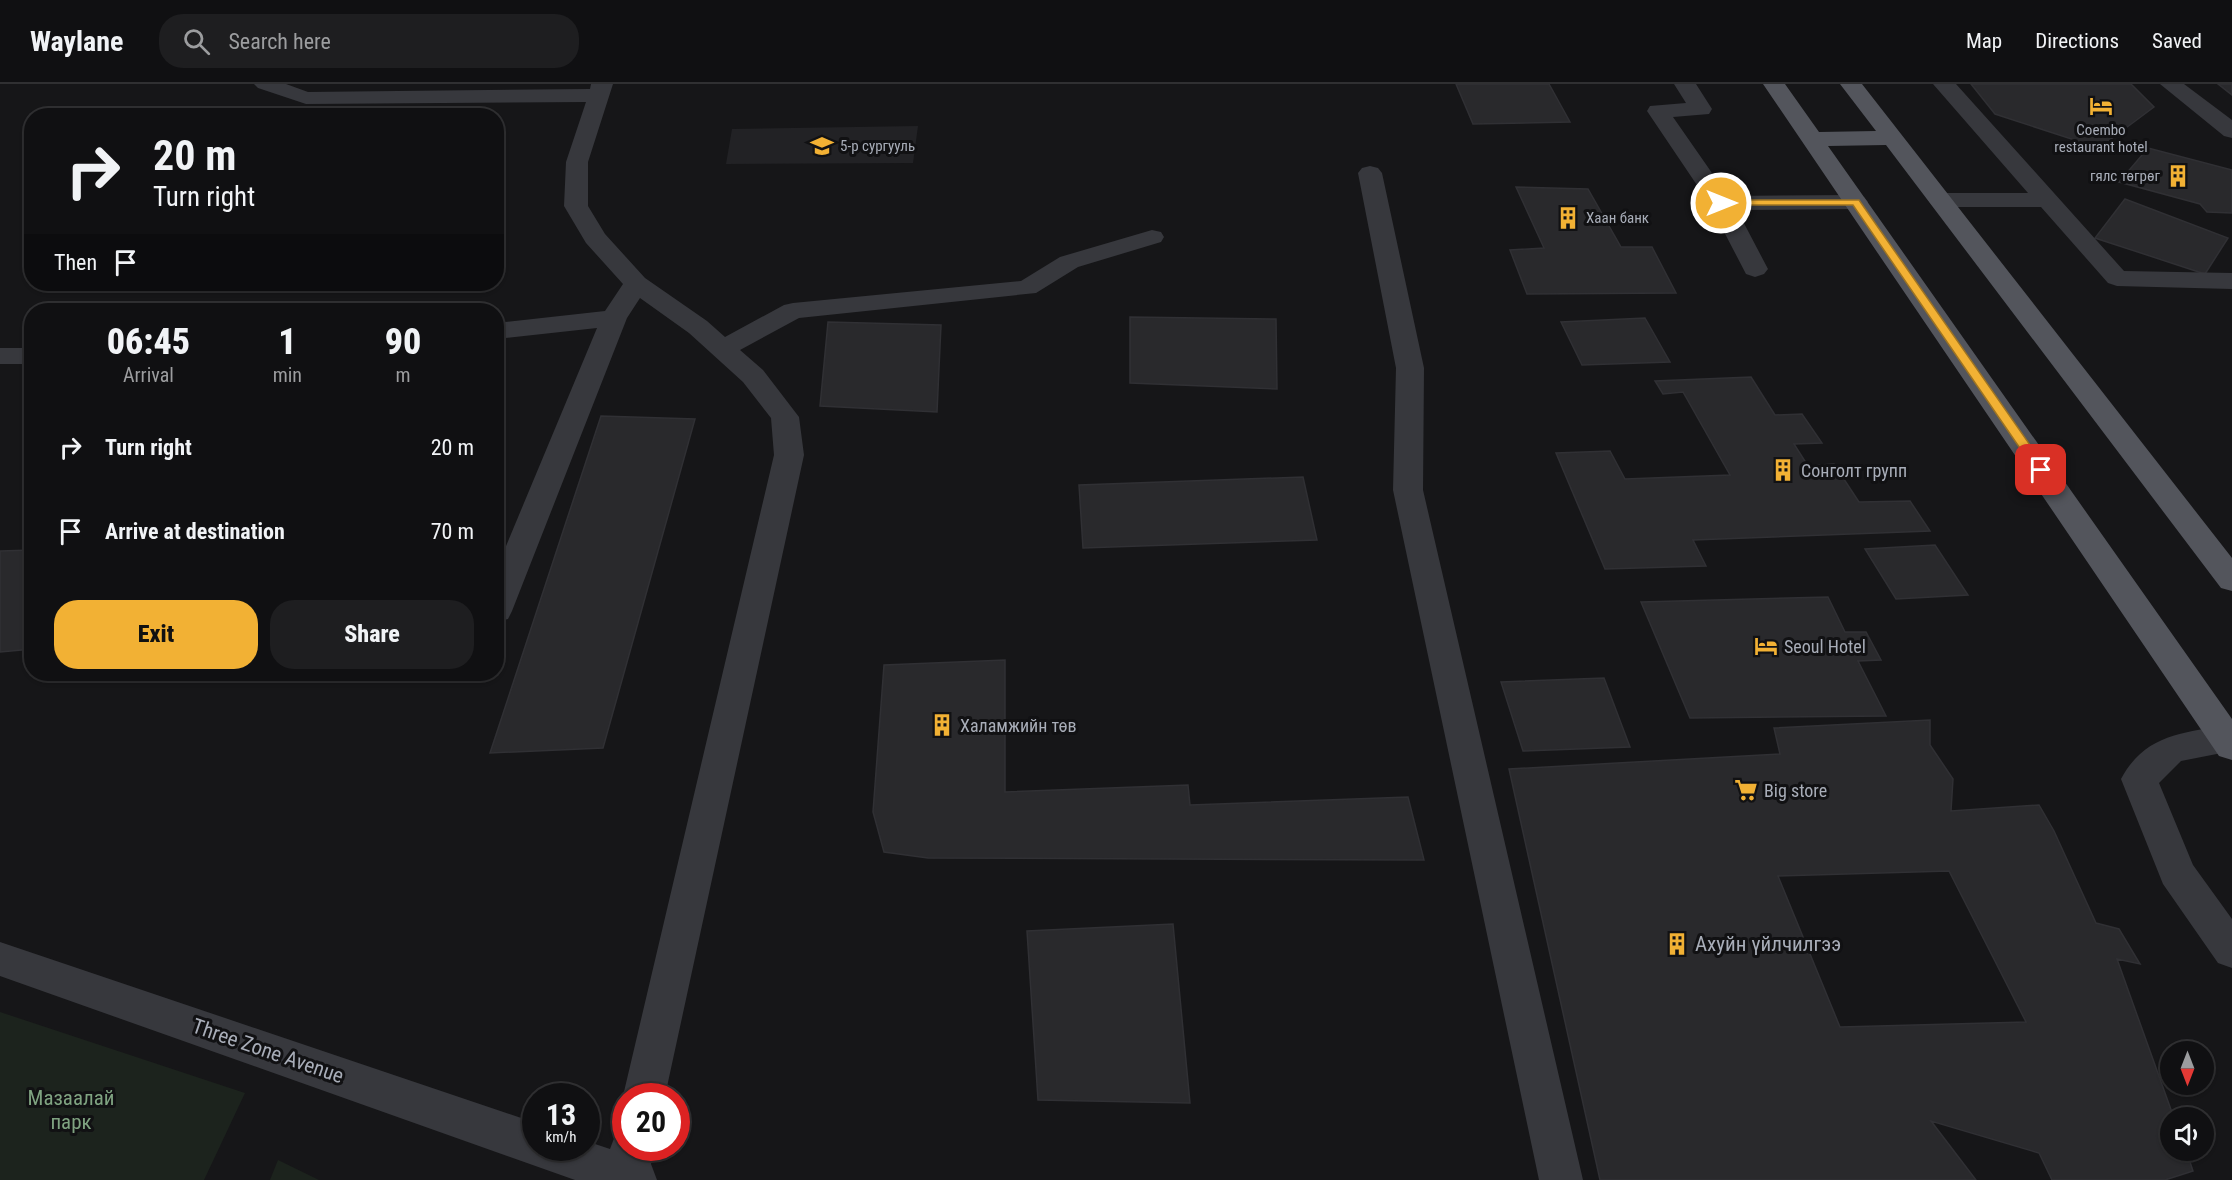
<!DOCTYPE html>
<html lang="en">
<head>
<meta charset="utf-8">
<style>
	:root { --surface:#101012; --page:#1e1e20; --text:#f1f3f6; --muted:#9c9d9f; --line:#303032; --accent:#f2b134 }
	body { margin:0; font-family:"Roboto Condensed",sans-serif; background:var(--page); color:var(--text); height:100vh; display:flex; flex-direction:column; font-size:22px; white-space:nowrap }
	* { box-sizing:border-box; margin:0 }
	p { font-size:20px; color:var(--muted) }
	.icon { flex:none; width:33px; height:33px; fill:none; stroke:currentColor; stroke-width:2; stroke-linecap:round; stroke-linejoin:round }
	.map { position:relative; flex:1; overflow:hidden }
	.sheet { position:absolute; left:24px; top:219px; width:480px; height:378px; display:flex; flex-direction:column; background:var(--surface); border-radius:24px; box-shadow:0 2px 4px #0004,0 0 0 2px var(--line) }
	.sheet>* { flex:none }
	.guide { position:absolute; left:24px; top:24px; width:480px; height:183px; border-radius:24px; box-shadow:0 2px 4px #0004,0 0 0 2px var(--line); background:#101012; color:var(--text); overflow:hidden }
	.needle { width:39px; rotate:180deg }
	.tools { position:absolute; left:2160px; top:957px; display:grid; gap:12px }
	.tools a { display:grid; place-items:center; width:54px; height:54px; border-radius:50%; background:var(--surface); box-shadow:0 2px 4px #0004,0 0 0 2px var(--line); font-size:30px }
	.speed { position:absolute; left:522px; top:999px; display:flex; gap:12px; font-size:30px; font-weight:700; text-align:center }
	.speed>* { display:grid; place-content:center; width:78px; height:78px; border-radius:50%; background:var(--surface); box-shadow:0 2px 4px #0004,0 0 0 2px var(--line); line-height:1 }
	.speed small { font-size:15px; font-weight:400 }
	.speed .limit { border:9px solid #d22; background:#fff; color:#111 }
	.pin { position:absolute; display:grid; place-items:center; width:51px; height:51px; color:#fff; margin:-26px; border-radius:12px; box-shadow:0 3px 9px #0006 }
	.me { position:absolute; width:66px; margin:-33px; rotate:90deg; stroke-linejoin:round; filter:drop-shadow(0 0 4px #0008) }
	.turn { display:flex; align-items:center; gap:21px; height:126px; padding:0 30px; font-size:27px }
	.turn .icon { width:78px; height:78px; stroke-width:2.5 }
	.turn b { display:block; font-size:42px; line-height:51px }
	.then { display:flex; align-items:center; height:57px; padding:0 30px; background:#0003; gap:12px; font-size:22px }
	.eta { display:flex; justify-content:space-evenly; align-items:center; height:102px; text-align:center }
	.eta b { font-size:36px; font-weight:800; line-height:42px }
	.button { display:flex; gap:12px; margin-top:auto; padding:12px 30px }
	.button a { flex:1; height:69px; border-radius:24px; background:var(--accent); color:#111; font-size:24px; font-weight:800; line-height:69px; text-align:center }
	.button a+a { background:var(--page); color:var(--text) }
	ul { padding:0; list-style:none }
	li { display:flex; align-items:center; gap:18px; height:84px; padding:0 30px }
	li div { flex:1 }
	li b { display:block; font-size:22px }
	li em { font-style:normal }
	header { display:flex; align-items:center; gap:36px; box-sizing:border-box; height:84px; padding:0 30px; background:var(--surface); border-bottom:2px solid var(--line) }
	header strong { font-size:28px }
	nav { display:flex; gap:33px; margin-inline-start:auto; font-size:21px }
	.search { width:420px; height:54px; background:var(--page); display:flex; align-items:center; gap:15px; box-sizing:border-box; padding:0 21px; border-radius:24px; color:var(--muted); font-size:22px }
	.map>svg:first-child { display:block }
	.built { fill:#222225 }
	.green { fill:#1c231d }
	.building { fill:#29292c; stroke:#303034; stroke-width:1.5; fill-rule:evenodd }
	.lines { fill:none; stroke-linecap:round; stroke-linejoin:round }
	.minor { fill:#37383d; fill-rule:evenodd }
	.major { fill:#53555c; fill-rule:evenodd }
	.route { fill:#f2b134; stroke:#9d7322; stroke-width:1.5 }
	.labels { text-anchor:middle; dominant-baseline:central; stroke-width:6; stroke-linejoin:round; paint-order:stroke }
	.far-poi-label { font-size:15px; fill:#a8adb8; stroke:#111113; text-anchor:start }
	.poi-label { font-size:18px; fill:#a8adb8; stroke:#111113; text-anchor:start }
	.near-poi-label { font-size:21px; fill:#a8adb8; stroke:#111113; text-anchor:start }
	.near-street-label { font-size:21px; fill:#a8adb8; stroke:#111113 }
	.near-park-label { font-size:21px; fill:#7fa381; stroke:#111113 }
</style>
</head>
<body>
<header>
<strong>Waylane</strong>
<div class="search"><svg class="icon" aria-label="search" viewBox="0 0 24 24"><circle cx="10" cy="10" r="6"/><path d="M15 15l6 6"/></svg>Search here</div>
<nav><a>Map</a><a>Directions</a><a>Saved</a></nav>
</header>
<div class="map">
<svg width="2232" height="1096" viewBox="0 0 2232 1096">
	<rect width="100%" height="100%" fill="#161618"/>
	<path class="built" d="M 918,42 L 913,79 L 726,80 L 732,45 Z"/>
	<path class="green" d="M 0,928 L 245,1009 L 204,1096 L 0,1096 Z
		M 278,1076 L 319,1096 L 270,1096 Z"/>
	<path class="building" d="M 1456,0 L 1549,0 L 1570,38 L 1473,40 Z
		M 1971,0 L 2131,0 L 2154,23 L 2099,64 L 1995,30 Z
		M 2218,0 L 2232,0 L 2232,11 Z
		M 2148,64 L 2232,86 L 2232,129 L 2207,128 L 2200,120 L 2119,98 Z
		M 1516,103 L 1588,105 L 1621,163 L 1652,163 L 1676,209 L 1527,210 L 1510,166 L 1544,164 Z
		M 2125,115 L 2228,154 L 2205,190 L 2095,154 Z
		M 1130,233 L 1276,235 L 1277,305 L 1130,299 Z
		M 1645,234 L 1670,278 L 1582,281 L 1561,238 Z
		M 828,238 L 941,241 L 937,328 L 820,322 Z
		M 1751,293 L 1775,331 L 1802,330 L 1822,359 L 1794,360 L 1808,382 L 1834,380 L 1859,418 L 1910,417 L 1930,447 L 1693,456 L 1706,482 L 1605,485 L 1556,369 L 1610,367 L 1625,395 L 1730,391 L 1683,308 L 1663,310 L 1655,297 Z
		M 601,332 L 695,335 L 603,664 L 490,669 Z
		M 1303,393 L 1317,456 L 1083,464 L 1079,401 Z
		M 1935,461 L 1968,511 L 1896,515 L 1865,465 Z
		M 32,466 L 32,565 L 0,568 L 0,467 Z
		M 1828,513 L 1845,548 L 1866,548 L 1881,576 L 1858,577 L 1886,632 L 1690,634 L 1641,518 Z
		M 1005,576 L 1005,708 L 1188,701 L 1190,721 L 1408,713 L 1424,776 L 928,774 L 884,768 L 873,728 L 884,581 Z
		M 1604,594 L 1630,663 L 1523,667 L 1501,598 Z
		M 1930,636 L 1930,661 L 1953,695 L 1951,727 L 2039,721 L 2054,747 L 2096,839 L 2119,845 L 2140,880 L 2117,875 L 2174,1034 L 2170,1034 L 2170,1066 L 2186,1066 L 2193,1087 L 2165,1096 L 2052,1096 L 2039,1069 L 1931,1037 L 1976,1096 L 1600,1096 L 1509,685 L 1780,670 L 1774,644 ZM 1949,787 L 2026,938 L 1840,943 L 1778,792 Z
		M 1173,840 L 1190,1019 L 1038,1016 L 1027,847 Z"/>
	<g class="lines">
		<path class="minor" d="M 254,0 L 286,0 L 308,8 L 590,5 L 591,0 L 613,0 L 588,78 L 588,122 L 605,150 L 645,194 L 707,237 L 725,253 L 784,221 L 793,219 L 1021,197 L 1060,173 L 1152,146 L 1161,148 L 1164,153 L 1161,158 L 1078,183 L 1036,209 L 799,234 L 740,266 L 763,286 L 799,333 L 804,371 L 665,1012 L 626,1012 L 626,1019 L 623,1012 L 774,371 L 771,334 L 743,298 L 689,249 L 640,214 L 627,234 L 512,527 L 508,535 L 496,538 L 496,486 L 597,244 L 496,255 L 496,239 L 605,227 L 623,200 L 586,159 L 564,122 L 566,78 L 586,18 L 306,20 L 258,4 Z
			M 1674,0 L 1696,0 L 1712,25 L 1709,30 L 1673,33 L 1728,112 L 1856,111 L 1864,113 L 1868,118 L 1864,123 L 1856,125 L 1737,126 L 1768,185 L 1764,190 L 1755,193 L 1746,190 L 1709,119 L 1647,27 L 1650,22 L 1686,19 Z
			M 1933,0 L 1956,0 L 2124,187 L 2232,189 L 2232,205 L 2117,202 L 2108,199 L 2041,123 L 1940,123 L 1932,121 L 1928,116 L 1932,111 L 1940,109 L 2028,109 Z
			M 2160,0 L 2184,0 L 2232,36 L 2232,54 L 2224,52 Z
			M 1370,82 L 1378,84 L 1382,89 L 1424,284 L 1423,406 L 1583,1096 L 1539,1096 L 1393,406 L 1396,284 L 1358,89 L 1362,84 Z
			M 0,264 L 32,264 L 32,280 L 0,280 Z
			M 2227,641 L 2232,643 L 2232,667 L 2181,677 L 2159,699 L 2193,781 L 2232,835 L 2232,884 L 2218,879 L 2163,800 L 2121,695 C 2145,650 2183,649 2227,641 Z
			M 0,858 L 536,1039 L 536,1064 L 586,1064 L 586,1057 L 610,1065 L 616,1049 L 626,1045 L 626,1064 L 654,1064 L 651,1080 L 657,1096 L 575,1096 L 0,892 Z"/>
		<path class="major" d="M 1763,0 L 1785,0 L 1819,48 L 1876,47 L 1840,0 L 1862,0 L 2232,474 L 2232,507 L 2221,504 L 1886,61 L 1828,62 L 2232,635 L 2232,676 L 2219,672 Z"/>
	</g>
	<path class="route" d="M 1721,116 L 1859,116 L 2046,384 L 2046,389 L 2037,389 L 1853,121 L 1717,121 L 1716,119 Z"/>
	<defs>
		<g id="hotel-bare" transform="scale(1.8)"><path d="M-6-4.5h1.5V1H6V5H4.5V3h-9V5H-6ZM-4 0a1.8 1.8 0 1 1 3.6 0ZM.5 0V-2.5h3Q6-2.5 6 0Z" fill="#f2b134" stroke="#111113" stroke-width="2.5" paint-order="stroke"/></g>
		<g id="school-bare" transform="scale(1.8)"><path d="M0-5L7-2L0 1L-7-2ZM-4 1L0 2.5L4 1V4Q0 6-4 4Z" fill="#f2b134" stroke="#111113" stroke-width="2.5" paint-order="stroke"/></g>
		<g id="building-bare" transform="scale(1.8)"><path d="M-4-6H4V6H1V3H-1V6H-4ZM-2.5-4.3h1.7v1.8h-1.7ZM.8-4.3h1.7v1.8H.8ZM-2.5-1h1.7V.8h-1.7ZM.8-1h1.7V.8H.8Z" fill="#f2b134" stroke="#111113" stroke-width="2.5" paint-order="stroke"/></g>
		<g id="supermarket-bare" transform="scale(1.8)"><path d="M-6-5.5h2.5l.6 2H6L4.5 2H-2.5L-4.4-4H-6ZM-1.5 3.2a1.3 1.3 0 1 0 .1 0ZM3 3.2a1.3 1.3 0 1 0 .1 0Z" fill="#f2b134" stroke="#111113" stroke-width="2.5" paint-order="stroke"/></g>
	</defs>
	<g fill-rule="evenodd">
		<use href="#hotel-bare" x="2101" y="22"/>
		<use href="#school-bare" x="822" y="62"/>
		<use href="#building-bare" x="2178" y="92"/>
		<use href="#building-bare" x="1568" y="134"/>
		<use href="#building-bare" x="1783" y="386"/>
		<use href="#hotel-bare" x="1766" y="562"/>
		<use href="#building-bare" x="942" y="641"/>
		<use href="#supermarket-bare" x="1746" y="706"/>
		<use href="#building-bare" x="1677" y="860"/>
	</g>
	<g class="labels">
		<g class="far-poi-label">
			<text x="2101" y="46" text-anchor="middle">Coembo<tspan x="2101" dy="17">restaurant hotel</tspan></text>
			<text x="840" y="62">5-р сургууль</text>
			<text x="2160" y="92" text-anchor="end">гялс төгрөг</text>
			<text x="1586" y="134">Хаан банк</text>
		</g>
		<g class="poi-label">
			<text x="1801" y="386">Сонголт групп</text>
			<text x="1784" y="562">Seoul Hotel</text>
			<text x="960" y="641">Халамжийн төв</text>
			<text x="1764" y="706">Big store</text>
		</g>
		<g class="near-poi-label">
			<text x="1695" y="860">Ахуйн үйлчилгээ</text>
		</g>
		<g class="near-street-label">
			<text transform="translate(268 967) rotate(19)">Three Zone Avenue</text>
		</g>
		<g class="near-park-label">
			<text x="71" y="1014">Мазаалай<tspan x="71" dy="24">парк</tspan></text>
		</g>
	</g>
</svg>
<div class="tools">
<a><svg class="needle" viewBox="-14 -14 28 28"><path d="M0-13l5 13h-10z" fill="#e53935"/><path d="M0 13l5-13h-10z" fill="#9c9d9f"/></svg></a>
<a><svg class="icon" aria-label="sound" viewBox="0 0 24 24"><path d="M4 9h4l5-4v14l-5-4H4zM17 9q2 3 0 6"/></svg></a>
</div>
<div class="speed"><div>13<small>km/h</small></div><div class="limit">20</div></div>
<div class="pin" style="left:2041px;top:386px;background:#d93025"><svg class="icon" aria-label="arrive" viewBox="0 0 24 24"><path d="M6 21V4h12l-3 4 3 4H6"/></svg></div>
<svg class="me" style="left:1721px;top:119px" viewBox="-20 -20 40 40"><circle r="17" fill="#f2b134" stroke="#fff" stroke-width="3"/><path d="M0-11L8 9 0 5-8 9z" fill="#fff"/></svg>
<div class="guide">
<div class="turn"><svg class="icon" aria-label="right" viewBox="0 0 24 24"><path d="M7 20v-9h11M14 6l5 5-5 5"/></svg><div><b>20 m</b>Turn right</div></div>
<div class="then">Then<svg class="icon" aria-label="arrive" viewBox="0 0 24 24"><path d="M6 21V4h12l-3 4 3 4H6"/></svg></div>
</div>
<section class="sheet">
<div class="eta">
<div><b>06:45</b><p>Arrival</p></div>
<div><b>1</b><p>min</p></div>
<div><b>90</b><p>m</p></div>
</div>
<ul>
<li><svg class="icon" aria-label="right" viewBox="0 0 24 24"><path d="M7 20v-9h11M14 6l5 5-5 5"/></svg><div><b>Turn right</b></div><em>20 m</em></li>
<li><svg class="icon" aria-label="arrive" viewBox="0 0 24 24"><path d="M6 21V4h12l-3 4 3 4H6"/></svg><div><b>Arrive at destination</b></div><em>70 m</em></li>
</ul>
<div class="button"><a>Exit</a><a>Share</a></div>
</section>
</div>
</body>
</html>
